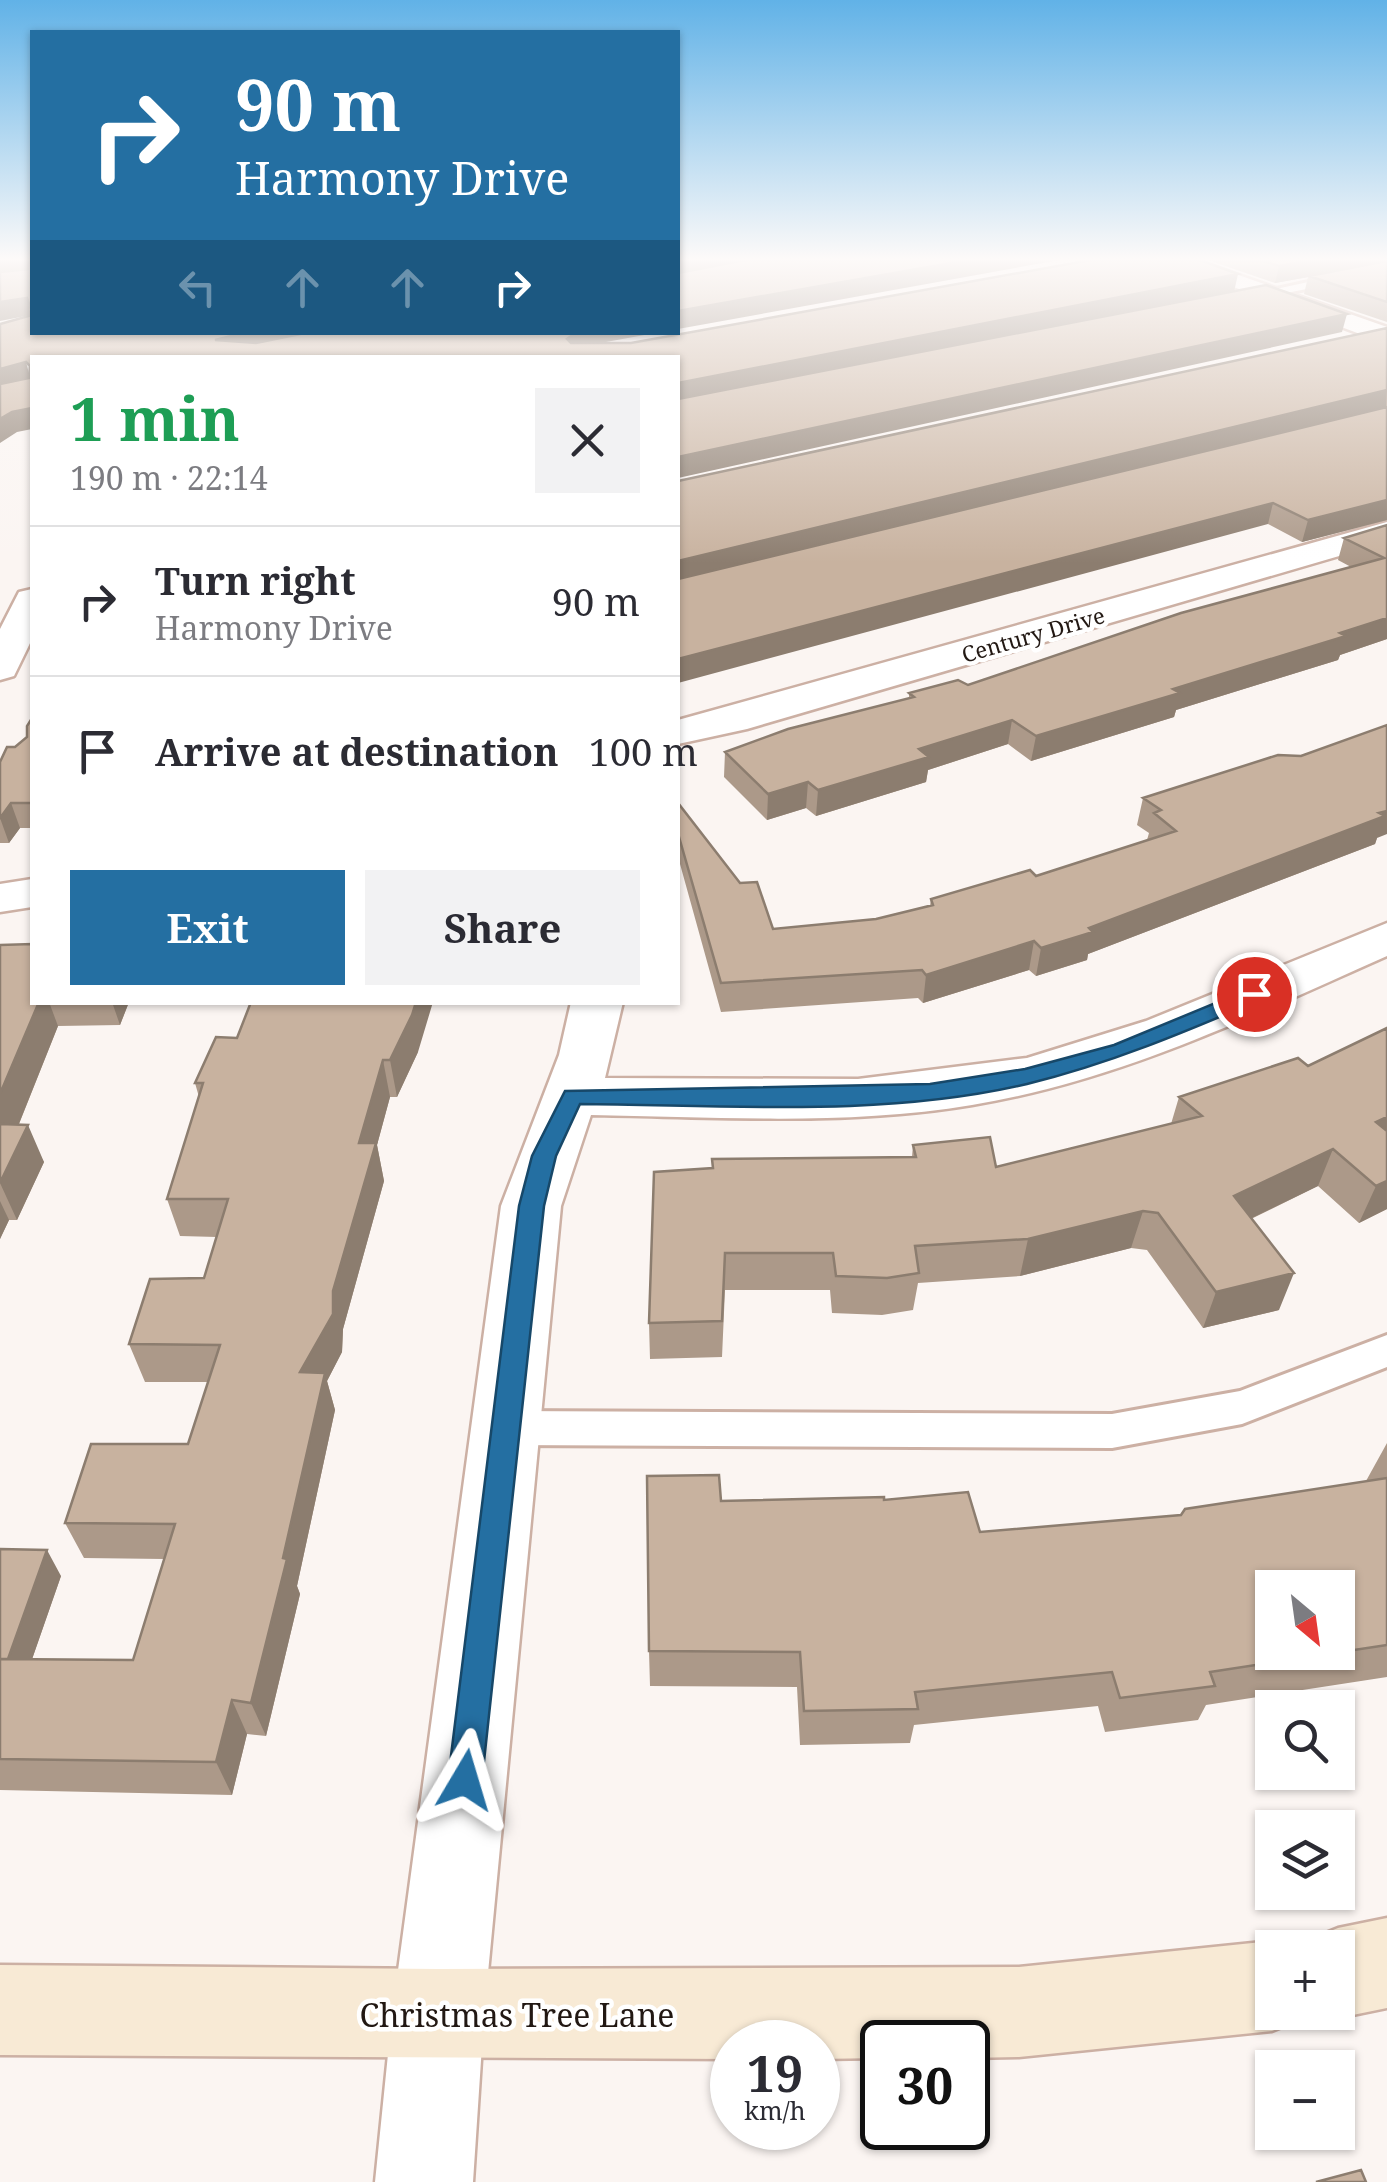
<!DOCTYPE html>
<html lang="en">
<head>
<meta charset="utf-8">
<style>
	:root { --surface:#fff; --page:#f2f2f3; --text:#2b2b33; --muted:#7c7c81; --line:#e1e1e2; --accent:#246fa2 }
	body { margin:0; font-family:"Noto Serif",serif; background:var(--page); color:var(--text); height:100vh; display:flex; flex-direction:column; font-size:38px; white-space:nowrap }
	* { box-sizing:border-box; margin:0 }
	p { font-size:32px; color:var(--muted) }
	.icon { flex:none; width:55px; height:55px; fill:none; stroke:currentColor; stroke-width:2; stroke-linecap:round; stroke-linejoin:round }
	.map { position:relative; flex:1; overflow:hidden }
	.details { position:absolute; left:30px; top:355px; width:650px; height:650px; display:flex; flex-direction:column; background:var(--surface); border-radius:0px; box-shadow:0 2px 8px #0004 }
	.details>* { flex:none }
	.hud { position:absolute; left:30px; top:30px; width:650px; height:305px; border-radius:0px; box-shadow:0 2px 8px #0004; background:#246fa2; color:#fff; overflow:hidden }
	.needle { width:65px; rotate:151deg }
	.buttons { position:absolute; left:1255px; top:1570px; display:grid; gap:20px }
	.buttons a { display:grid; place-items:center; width:100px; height:100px; border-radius:0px; background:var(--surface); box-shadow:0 2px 8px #0004; font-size:50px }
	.speed { position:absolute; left:710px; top:2020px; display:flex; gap:20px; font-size:50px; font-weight:700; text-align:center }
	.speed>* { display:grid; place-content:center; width:130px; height:130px; border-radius:50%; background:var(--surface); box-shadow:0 2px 8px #0004; line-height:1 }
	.speed small { font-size:25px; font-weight:400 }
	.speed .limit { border:5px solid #111; border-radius:15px; background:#fff; color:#111 }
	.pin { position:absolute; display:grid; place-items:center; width:85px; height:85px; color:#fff; margin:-42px; border:5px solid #fff; border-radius:50%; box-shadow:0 2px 10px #0007 }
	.me { position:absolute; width:110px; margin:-55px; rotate:7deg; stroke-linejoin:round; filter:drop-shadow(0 0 8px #0008) }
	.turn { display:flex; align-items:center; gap:35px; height:210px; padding:0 40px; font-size:45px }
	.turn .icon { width:130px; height:130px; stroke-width:2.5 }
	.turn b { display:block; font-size:70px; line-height:85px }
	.lanes { display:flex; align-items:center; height:95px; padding:0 40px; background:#0003; justify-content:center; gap:50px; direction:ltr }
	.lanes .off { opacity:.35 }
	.round { display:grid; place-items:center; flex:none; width:105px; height:105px; border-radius:0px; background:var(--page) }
	.headline { display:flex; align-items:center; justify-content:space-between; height:170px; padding:0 40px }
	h1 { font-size:60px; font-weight:700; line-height:75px; color:#1e9e55 }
	.primary-button { display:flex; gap:20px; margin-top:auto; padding:20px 40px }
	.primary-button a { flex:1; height:115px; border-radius:0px; background:var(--accent); color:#fff; font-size:40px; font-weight:700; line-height:115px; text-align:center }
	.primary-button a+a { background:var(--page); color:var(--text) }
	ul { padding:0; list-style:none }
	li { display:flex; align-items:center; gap:30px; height:150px; padding:0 40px; border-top:2px solid var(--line) }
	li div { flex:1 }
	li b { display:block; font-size:38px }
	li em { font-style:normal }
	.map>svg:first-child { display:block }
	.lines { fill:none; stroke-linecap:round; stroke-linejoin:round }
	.lane-casing { stroke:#ccb0a4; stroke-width:6 }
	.street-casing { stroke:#ccb0a4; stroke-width:5 }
	.secondary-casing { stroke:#ccb0a4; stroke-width:5 }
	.lane { fill:#fff; fill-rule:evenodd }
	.street { fill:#fff; fill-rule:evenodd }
	.secondary { fill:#f8ead5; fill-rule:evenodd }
	.wall { fill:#ac9989 }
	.shaded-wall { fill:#8c7d6f }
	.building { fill:#c8b29f; stroke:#8c7d6f; stroke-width:2.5; fill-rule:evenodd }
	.route { fill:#246fa2; stroke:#174869; stroke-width:2.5 }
	.labels { text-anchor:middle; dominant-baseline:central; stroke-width:9; stroke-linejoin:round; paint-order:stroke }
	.far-street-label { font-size:22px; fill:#221813; stroke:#fff }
	.near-street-label { font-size:32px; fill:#221813; stroke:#fff }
</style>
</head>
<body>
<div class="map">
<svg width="1387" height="2182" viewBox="0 0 1387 2182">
	<rect width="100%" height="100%" fill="#fbf5f2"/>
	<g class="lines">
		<g class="lane-casing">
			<path id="lane" d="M 1387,265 L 1387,273 L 1241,302 L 1234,298 Z
				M 1387,1335 L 1387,1367 L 1242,1424 L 1112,1448 L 506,1445 L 492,1440 L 486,1428 L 492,1416 L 506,1411 L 1112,1414 L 1240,1391 Z"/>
		</g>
		<g class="street-casing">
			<path id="street" d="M 1153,257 L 1187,257 L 1387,327 L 1387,344 Z
				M 1387,522 L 1387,542 L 747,729 L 678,744 L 678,720 Z
				M 32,589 L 32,639 L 14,676 L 0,680 L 0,629 L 19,592 Z
				M 32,879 L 32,907 L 0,912 L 0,884 Z
				M 1387,923 L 1387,956 C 1252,1016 1119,1081 972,1105 C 847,1126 718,1117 591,1115 L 561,1206 L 484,2015 L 473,2182 L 375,2182 L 392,2015 L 501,1206 L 559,1055 L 571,1002 L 623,1002 L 605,1078 L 858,1079 L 1027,1058 L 1146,1021 Z"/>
		</g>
		<g class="secondary-casing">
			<path id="secondary" d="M 1387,1918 L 1387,2008 L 1338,2018 L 1325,2012 L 1338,2012 L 1338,1948 L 1304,1948 L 1306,1941 L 1338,1928 Z
				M 1272,1941 L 1288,1948 L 1272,1948 L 1272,2012 L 1306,2012 L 1304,2018 L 1272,2031 L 1019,2057 L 968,2058 L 968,2042 L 882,2042 L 882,2058 L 818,2059 L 818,2042 L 732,2042 L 732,2059 L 0,2055 L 0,1965 L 438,1969 L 1019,1967 Z"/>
		</g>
		<use href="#lane" class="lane"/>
		<use href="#street" class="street"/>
		<use href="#secondary" class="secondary"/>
	</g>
	<path class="wall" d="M 1199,257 L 1387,257 L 1387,322 L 1304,294 L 1308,277 L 1275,283 Z
		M 1387,328 L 1387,520 L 1302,542 L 1268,524 L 679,482 Z
		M 1387,525 L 1387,639 L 1340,655 L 1338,660 L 1176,710 L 1174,717 L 1031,761 L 1008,744 L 928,770 L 926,782 L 816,816 L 806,808 L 767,820 L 724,777 L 725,752 L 909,698 L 909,693 L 968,685 L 1351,567 L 1338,560 L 1344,538 Z
		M 32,718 L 32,828 L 20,828 L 9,843 L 0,843 L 0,762 L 27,737 Z
		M 1143,798 L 1377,838 L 1375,844 L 1088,954 L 1087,960 L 1036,976 L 1029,970 L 923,1003 L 918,998 L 721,1012 L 680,864 L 678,865 L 678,803 L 773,929 L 876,919 L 930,906 L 931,899 L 1036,876 L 1147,840 L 1149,833 L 1137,825 Z
		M 0,945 L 32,1002 L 129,1002 L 120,1025 L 58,1026 L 19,1124 L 44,1162 L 17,1220 L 9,1220 L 0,1239 Z
		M 1387,1028 L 1387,1209 L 1359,1223 L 1318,1186 L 1251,1219 L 1279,1310 L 1203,1328 L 1147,1250 L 1131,1248 L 1020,1276 L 918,1283 L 913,1310 L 882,1315 L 832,1313 L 830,1290 L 725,1290 L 722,1357 L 650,1359 L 649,1323 L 654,1172 L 912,1157 L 913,1145 L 996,1167 L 1171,1124 L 1179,1097 L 1308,1066 Z
		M 418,1052 L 397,1097 L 390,1097 L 377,1145 L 384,1181 L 343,1329 L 342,1352 L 327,1381 L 335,1410 L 297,1586 L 300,1594 L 266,1736 L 247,1734 L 232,1795 L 0,1790 L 0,1549 L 61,1576 L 32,1659 L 133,1660 L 164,1559 L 84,1558 L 65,1523 L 188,1444 L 208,1382 L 145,1382 L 129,1344 L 204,1278 L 217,1237 L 180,1236 L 167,1199 L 199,1097 L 195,1083 Z
		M 1387,1443 L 1387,1677 L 1206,1705 L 1198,1720 L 1105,1732 L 1098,1706 L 914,1725 L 910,1743 L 800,1745 L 797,1687 L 650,1686 L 649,1651 L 721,1501 L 884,1500 L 980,1532 L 1181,1515 L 1366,1481 Z"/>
	<path class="shaded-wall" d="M 31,257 L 32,271 L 0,275 L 0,258 Z
		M 689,257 L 789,257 L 678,276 L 678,259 Z
		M 985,257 L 1076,257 L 678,329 L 678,311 Z
		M 1328,257 L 1387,257 L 1387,263 L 1275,283 L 1279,266 Z
		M 1238,274 L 1234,292 L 678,402 L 678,383 Z
		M 27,298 L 31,315 L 0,321 L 0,302 Z
		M 1347,314 L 1342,332 L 678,478 L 678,457 Z
		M 248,332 L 333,332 L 222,358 L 215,340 Z
		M 577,332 L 661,332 L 584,346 L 568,357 L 567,339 Z
		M 26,362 L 31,381 L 0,390 L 0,369 Z
		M 1387,390 L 1386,408 L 678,583 L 678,561 Z
		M 32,408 L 32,429 L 17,432 L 0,443 L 0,419 L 12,412 Z
		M 1387,500 L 1387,520 L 1302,542 L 1308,520 Z
		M 1273,503 L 1268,524 L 678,683 L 678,659 Z
		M 1387,618 L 1387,639 L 1340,655 L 1338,660 L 1176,710 L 1174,717 L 1031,761 L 1036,736 L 1173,689 Z
		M 1012,720 L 1008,744 L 928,770 L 926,782 L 816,816 L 818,790 L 919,749 Z
		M 808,782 L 806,808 L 767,820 L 768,794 Z
		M 11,803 L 20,828 L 9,843 L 0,818 Z
		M 1387,811 L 1387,834 L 1377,838 L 1375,844 L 1088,954 L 1087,960 L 1036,976 L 1041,948 L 1089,928 Z
		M 678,837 L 679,837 L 680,864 L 678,865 Z
		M 1034,941 L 1029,970 L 923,1003 L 926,975 Z
		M 39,1002 L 49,1002 L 58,1026 L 4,1161 L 0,1152 L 0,1094 Z
		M 112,1002 L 129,1002 L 120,1025 Z
		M 416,1002 L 433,1002 L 418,1052 L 397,1097 L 390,1060 Z
		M 383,1060 L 390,1097 L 377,1145 L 384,1181 L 343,1329 L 342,1352 L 327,1381 L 335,1410 L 297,1586 L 300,1594 L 266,1736 L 251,1703 L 283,1558 L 300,1372 L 333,1291 L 359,1143 Z
		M 1387,1117 L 1387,1146 L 1376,1122 Z
		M 28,1125 L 44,1162 L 17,1220 L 0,1183 Z
		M 1333,1149 L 1318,1186 L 1221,1233 L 1234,1196 Z
		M 1387,1181 L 1387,1209 L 1359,1223 L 1376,1186 Z
		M 0,1201 L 9,1220 L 0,1239 Z
		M 1143,1211 L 1131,1248 L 1020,1276 L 1028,1239 Z
		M 1294,1273 L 1279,1310 L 1203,1328 L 1216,1292 Z
		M 47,1550 L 61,1576 L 21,1691 L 5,1667 Z
		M 232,1700 L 247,1734 L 232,1795 L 216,1762 Z"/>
	<path class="building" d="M 29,257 L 32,257 L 32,311 L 31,310 L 27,298 L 0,302 L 0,272 L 28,269 Z
		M 761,257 L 985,257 L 678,311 L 678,273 Z
		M 1107,257 L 1192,257 L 1238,274 L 678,383 L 678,358 L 32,358 L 32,408 L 12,412 L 0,419 L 0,384 L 29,378 L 30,366 L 26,362 L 0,369 L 0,324 L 32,315 L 32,332 L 248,332 L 215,340 L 256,343 L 310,332 L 577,332 L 567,339 L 571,343 L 631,343 Z
		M 1252,257 L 1328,257 L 1279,266 Z
		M 1387,261 L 1387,302 L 1309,276 Z
		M 1266,285 L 1347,314 L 678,457 L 678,399 Z
		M 1387,328 L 1387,390 L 678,561 L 678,481 Z
		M 1387,407 L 1387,500 L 1308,520 L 1273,503 L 678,659 L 678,579 Z
		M 1387,525 L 1387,618 L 1340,633 L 1346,636 L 1173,689 L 1180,693 L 1036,736 L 1012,720 L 919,749 L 929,757 L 818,790 L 808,782 L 768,794 L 725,752 L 788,729 L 914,697 L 909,693 L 958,680 L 968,685 L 1181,613 L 1384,558 L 1344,538 Z
		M 32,718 L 32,803 L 11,803 L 0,818 L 0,762 L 7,747 L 15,747 L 27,737 L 27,726 Z
		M 1387,725 L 1387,811 L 1379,813 L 1385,816 L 1089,928 L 1093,932 L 1041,948 L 1034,941 L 926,975 L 922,970 L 721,983 L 679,837 L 678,837 L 678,803 L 740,883 L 757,882 L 773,929 L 876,919 L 933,905 L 931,899 L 1030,870 L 1036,876 L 1176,831 L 1154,813 L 1161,810 L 1143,798 L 1278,755 L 1301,756 Z
		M 32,944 L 32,1002 L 39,1002 L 0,1094 L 0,945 Z
		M 251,1002 L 416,1002 L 412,1015 L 390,1060 L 383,1060 L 359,1143 L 376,1143 L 333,1291 L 333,1314 L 300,1372 L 325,1373 L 283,1558 L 287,1559 L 251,1703 L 232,1700 L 216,1762 L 0,1759 L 0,1659 L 133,1660 L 175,1524 L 65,1523 L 91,1444 L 188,1444 L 220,1345 L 129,1344 L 150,1279 L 204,1278 L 228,1199 L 167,1199 L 203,1083 L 195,1083 L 216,1037 L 237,1038 Z
		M 1387,1028 L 1387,1117 L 1376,1122 L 1387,1131 L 1387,1181 L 1376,1186 L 1333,1149 L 1234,1196 L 1294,1273 L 1216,1292 L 1158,1213 L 1143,1211 L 1028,1239 L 915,1246 L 919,1273 L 887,1278 L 836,1276 L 833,1253 L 725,1253 L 722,1321 L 649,1323 L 654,1172 L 713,1168 L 712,1159 L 916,1157 L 913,1145 L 990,1137 L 996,1167 L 1202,1116 L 1179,1097 L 1298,1058 L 1308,1066 Z
		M 0,1124 L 28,1125 L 0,1183 Z
		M 719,1475 L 721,1501 L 884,1497 L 884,1500 L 968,1492 L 980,1532 L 1181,1515 L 1185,1509 L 1387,1478 L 1387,1645 L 1210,1672 L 1215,1686 L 1120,1698 L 1112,1672 L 915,1692 L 918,1709 L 804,1711 L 800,1652 L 649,1651 L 647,1476 ZM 1272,1588 L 1338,1588 L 1338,1652 L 1272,1652 Z
		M 0,1549 L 47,1550 L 8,1659 L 0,1659 Z
		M 1361,2170 L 1366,2182 L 1316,2182 Z"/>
	<linearGradient id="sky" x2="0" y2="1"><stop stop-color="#61b2e7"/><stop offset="0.46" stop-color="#fdfaf9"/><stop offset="1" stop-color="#fdfaf9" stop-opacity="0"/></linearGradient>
	<rect width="1387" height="563" fill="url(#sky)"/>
	<path class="route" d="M 1254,987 L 1262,989 L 1262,999 C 1185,1032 1109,1064 1027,1084 C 883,1118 727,1105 580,1104 L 556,1156 L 544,1206 L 482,1780 L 477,1792 L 465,1797 L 453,1792 L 448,1780 L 519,1206 L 532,1156 L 565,1091 L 930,1084 L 1025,1069 L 1114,1045 Z"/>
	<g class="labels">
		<g class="far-street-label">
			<text transform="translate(1033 634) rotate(-16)">Century Drive</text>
		</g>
		<g class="near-street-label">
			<text x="517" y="2014">Christmas Tree Lane</text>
		</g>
	</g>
</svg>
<div class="buttons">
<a><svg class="needle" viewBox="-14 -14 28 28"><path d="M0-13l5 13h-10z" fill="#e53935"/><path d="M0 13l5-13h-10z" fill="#7c7c81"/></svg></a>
<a><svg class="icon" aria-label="search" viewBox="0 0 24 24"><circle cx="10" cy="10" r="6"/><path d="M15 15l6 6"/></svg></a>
<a><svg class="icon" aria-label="layers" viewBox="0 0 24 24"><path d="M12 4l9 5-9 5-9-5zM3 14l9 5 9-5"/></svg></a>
<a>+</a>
<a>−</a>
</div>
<div class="speed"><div>19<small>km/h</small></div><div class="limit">30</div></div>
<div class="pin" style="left:1254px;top:994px;background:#d93025"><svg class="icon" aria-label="arrive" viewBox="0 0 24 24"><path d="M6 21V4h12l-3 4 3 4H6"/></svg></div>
<svg class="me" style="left:465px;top:1780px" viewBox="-20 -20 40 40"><path d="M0-17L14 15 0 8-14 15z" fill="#246fa2" stroke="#fff" stroke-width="4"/></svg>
<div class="hud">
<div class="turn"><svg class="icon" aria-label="right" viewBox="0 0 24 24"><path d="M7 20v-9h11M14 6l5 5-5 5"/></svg><div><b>90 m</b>Harmony Drive</div></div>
<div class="lanes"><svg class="icon off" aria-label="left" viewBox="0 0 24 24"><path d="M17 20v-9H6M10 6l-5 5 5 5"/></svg><svg class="icon off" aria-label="ahead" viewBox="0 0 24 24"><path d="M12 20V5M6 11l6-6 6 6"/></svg><svg class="icon off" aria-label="ahead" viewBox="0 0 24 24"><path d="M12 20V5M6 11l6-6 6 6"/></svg><svg class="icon" aria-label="right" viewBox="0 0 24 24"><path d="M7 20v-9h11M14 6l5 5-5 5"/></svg></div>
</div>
<section class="details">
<div class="headline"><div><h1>1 min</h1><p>190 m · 22:14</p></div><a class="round"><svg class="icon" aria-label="close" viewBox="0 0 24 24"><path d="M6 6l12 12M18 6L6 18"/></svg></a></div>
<ul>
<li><svg class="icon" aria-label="right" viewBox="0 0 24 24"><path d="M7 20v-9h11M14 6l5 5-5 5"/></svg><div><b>Turn right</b><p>Harmony Drive</p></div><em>90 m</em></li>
<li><svg class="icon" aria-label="arrive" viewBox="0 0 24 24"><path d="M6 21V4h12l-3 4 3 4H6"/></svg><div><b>Arrive at destination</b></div><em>100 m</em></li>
</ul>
<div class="primary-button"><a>Exit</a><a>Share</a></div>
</section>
</div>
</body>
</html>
